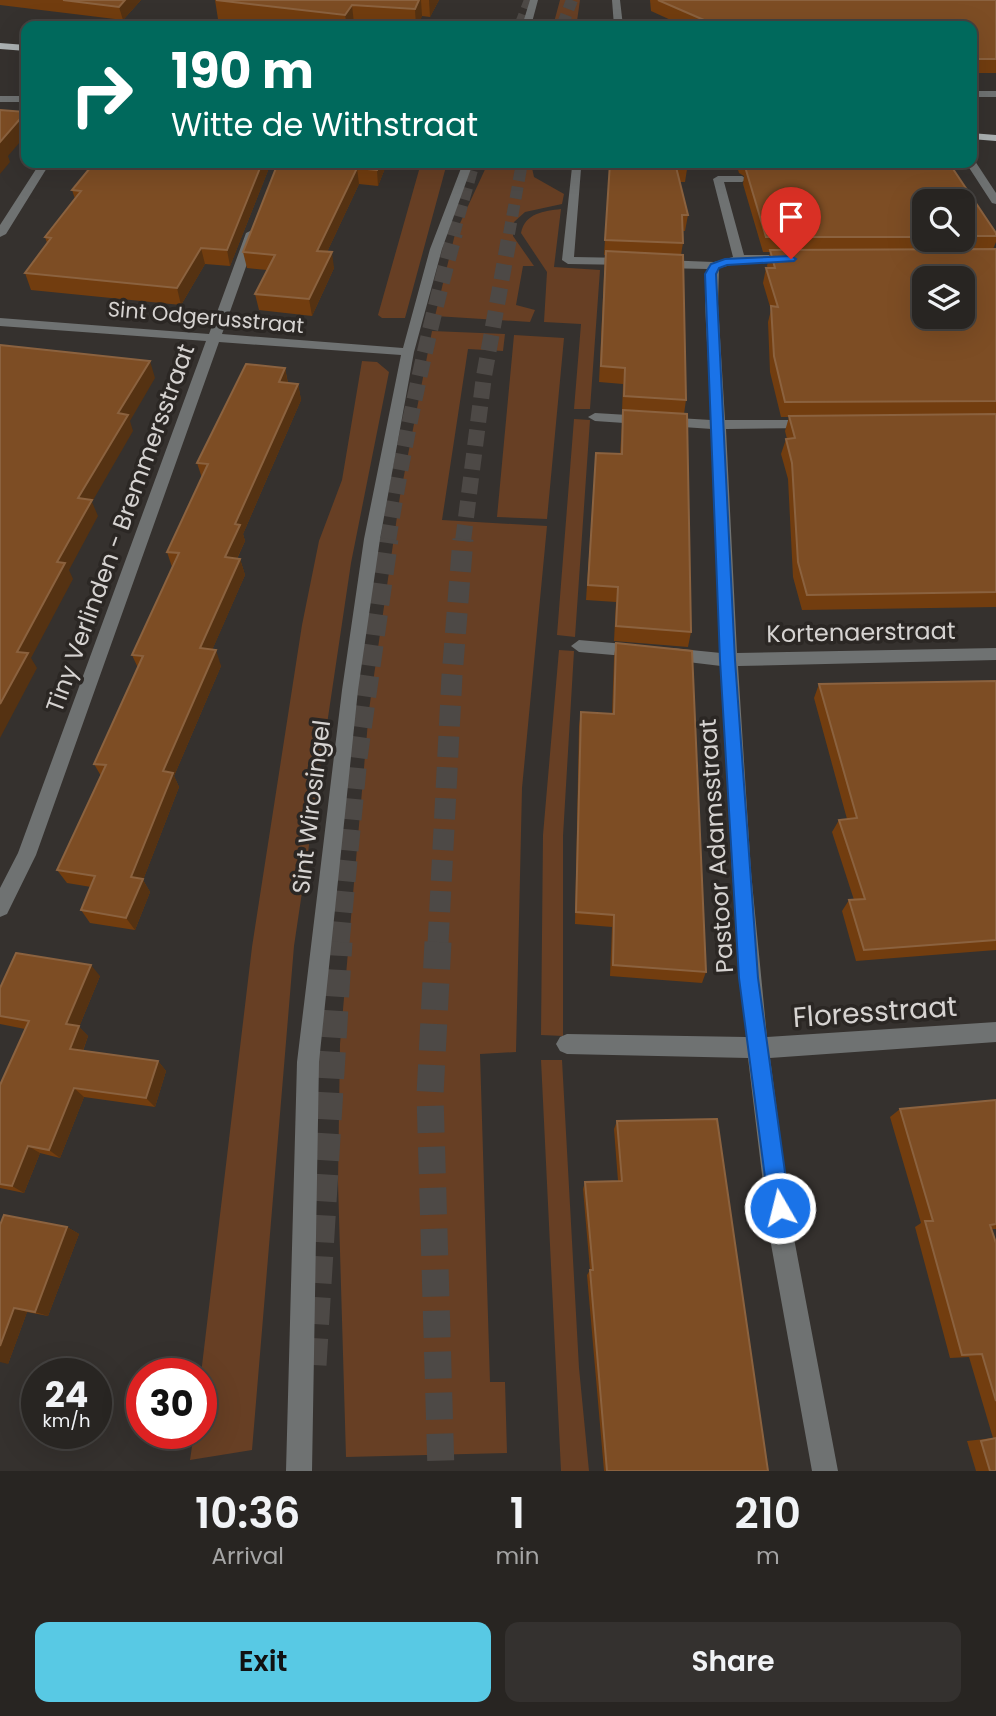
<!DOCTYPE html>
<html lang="en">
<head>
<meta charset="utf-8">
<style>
	:root { --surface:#282522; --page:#34312f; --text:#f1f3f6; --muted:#a5a5a5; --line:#444240; --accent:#58c9e4 }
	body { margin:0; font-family:Poppins,sans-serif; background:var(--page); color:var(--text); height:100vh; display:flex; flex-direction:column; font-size:26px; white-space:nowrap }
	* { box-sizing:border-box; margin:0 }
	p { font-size:23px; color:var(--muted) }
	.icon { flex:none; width:38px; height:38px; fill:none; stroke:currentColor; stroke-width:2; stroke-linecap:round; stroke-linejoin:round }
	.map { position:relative; height:1471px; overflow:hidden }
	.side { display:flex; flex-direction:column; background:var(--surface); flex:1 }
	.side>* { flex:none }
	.hud { position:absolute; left:21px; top:21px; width:956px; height:147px; border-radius:14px; box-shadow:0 7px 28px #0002,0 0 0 2px var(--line); background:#00695c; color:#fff; overflow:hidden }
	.controls { position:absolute; left:912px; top:189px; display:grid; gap:14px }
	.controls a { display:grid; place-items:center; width:63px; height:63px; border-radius:14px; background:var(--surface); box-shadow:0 7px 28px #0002,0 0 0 2px var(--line); font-size:35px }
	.speed { position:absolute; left:21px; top:1358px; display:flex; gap:14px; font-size:35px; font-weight:700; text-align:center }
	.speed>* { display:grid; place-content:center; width:91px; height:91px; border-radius:50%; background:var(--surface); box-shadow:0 7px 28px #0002,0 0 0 2px var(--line); line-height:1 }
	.speed small { font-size:18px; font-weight:400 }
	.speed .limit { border:10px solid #d22; background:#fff; color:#111 }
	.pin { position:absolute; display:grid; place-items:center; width:60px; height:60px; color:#fff; margin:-72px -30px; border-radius:50% 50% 50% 0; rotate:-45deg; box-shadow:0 0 7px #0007 }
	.pin .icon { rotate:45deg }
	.me { position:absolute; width:77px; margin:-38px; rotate:352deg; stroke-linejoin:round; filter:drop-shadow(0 0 5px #0008) }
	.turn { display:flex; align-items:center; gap:24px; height:147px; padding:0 35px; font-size:32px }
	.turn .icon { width:91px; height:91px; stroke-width:2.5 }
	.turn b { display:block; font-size:49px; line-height:60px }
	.eta { display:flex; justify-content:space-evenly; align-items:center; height:119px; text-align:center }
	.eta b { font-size:42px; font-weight:600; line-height:49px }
	.primary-button { display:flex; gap:14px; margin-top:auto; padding:14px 35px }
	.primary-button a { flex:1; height:80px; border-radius:14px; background:var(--accent); color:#111; font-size:28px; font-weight:600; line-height:80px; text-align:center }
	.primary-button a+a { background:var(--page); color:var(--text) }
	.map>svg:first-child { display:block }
	.green { fill:#673f24 }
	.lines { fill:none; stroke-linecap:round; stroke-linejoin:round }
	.highway-tunnel-far3 { stroke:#4d4946; stroke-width:12; stroke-dasharray:12 6; stroke-linecap:butt }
	.highway-tunnel-far2 { stroke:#4d4946; stroke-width:16; stroke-dasharray:16 8; stroke-linecap:butt }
	.highway-tunnel-far1 { stroke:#4d4946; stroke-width:21; stroke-dasharray:21 10; stroke-linecap:butt }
	.highway-tunnel { stroke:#4d4946; stroke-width:27; stroke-dasharray:27 14; stroke-linecap:butt }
	.minor { fill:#6f7272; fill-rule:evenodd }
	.major { fill:#abb1b2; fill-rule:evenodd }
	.wall { fill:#723d0f; fill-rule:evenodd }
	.shaded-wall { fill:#553212 }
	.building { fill:#7d4d24; stroke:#8b623f; stroke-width:2; fill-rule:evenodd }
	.route { fill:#1a73e8; stroke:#114b97; stroke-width:2 }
	.labels { text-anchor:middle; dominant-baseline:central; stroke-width:7; stroke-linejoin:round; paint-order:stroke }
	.far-street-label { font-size:21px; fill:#d6d3d1; stroke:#2b2724 }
	.street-label { font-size:24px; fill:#d6d3d1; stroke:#2b2724 }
	.near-street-label { font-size:28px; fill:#d6d3d1; stroke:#2b2724 }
</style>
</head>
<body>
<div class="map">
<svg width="996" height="1471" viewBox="0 0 996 1471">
	<rect width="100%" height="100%" fill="#35312e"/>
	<path class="green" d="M 560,0 L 580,0 L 577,21 L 590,26 L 553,26 Z
		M 421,163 L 447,163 L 405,318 L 382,318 L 378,315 Z
		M 488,163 L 535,163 L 532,168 L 534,177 L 564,194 L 562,204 L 525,212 L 514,222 L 513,236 L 534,266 L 523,266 L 516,305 L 535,310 L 530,322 L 435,316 L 455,234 Z
		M 561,209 L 554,267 L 600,270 L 590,409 L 574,409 L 581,324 L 544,322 L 547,272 L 521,233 C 525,213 544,211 561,209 Z
		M 432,331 L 505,334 L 503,351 L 468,349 L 442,520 L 547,526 L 522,788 L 516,1052 L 480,1054 L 490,1382 L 505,1382 L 507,1453 L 346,1457 L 338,1183 L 340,1044 L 369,710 L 400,496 Z
		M 514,335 L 564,338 L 547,519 L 497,517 Z
		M 362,361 L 377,362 L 389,372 L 351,563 L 294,946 L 252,1450 L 190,1460 L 194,1433 L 201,1433 L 201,1374 L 252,947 L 302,625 L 319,541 L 342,480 Z
		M 574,419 L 590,420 L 575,637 L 557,635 Z
		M 559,650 L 574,651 L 563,836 L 563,1036 L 541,1035 L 543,835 Z
		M 541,1060 L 562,1060 L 579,1368 L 589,1471 L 561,1471 Z"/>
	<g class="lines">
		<path class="highway-tunnel-far3" d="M 520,26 L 530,0
			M 562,26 L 572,0
			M 454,234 L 474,163
			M 509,234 L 522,163"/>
		<path class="highway-tunnel-far2" d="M 388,541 C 405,437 427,334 455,233
			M 463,541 L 484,376 L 510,233"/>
		<path class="highway-tunnel-far1" d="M 339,943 L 357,758 L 388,539
			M 438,943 L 452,676 L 463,539"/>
		<path class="highway-tunnel" d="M 438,942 L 430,1095 L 441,1471
			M 313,1365 L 339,942"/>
		<path class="minor" d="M 530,0 L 538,0 L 531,26 L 522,26 Z
			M 612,0 L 620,0 L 623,26 L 614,26 Z
			M 971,91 L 996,91 L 996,97 L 971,97 Z
			M 0,96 L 26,96 L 26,102 L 0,102 Z
			M 971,160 L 975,161 L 996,193 L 996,204 L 992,203 L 966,163 L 971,163 Z
			M 40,163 L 50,163 L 6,234 L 0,237 L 0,225 Z
			M 463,163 L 473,163 L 442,249 L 414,352 L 380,539 L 358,690 L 319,1062 L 312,1471 L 286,1471 L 297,1062 L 342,690 L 364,539 L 401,355 L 219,342 L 36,855 L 7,914 L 0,917 L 0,888 L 18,853 L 206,341 L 0,326 L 0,318 L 209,334 L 246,233 L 252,230 L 258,233 L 222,334 L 403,348 L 430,249 Z
			M 572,167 L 581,169 L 574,257 L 627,258 L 633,262 L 631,265 L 568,264 L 562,260 Z
			M 718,176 L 742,176 L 747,179 L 742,182 L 724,182 L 744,255 L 792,255 L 798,259 L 792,263 L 739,263 L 719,268 L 718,304 L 725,420 L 811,420 L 818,424 L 811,428 L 726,429 L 737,653 L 996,648 L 996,660 L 738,666 L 751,872 L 767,1037 L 996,1022 L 996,1042 L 770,1058 L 793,1233 L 838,1471 L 812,1471 L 769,1233 L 748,1058 L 567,1054 L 560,1051 L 556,1044 L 560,1037 L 567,1034 L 746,1037 L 732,872 L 721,666 L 671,660 L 663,654 L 671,648 L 721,653 L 712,429 L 595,421 L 588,417 L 595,413 L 711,420 L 705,304 L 707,269 L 662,268 L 656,264 L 662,260 L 714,262 L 733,257 L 713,179 Z
			M 579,640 L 636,645 L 644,651 L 636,657 L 579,652 L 571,646 Z"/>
		<path class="major" d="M 0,43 L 26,45 L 26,51 L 0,49 Z
			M 971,133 L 996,135 L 996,141 L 971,139 Z"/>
	</g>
	<path class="wall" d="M 0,0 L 141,0 L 123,20 L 0,5 Z
		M 215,0 L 439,0 L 430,17 L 422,16 L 417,26 L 390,26 L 354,24 L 352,26 L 285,26 L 218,19 Z
		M 650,0 L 996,0 L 996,73 L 971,73 L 971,26 L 684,26 L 651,11 Z
		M 94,163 L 271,163 L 230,266 L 205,264 L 181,305 L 31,290 L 25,273 L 47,243 L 45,237 L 75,199 L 72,190 Z
		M 278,163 L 387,163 L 378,186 L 359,184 L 327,252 L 334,268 L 312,316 L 259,310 L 255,294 L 267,270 L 247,268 L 243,252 Z
		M 610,163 L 688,163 L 685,182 L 680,182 L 688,215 L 685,231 L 683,231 L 683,243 L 681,255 L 686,400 L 684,414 L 691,632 L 688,647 L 614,641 L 616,602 L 586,600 L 595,469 L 620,454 L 623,412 L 622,412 L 623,384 L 599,382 L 605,255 L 604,255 Z
		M 736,163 L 949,163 L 996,233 L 996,242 L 993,249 L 996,249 L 996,607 L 802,610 L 793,577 L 788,479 L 781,454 L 786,439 L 787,439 L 785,431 L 789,417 L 781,417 L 770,372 L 768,322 L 771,310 L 763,283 L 766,268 L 768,268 L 767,266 L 770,252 L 763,252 L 743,184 L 744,176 L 739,173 ZM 924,201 L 962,201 L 962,240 L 924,240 Z
		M 285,368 L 288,383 L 298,384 L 301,400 L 243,534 L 245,541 L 237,559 L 240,559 L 245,575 L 212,650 L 221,666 L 174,776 L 179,787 L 143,880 L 150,892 L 135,930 L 90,923 L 81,910 L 91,887 L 67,883 L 57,870 L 101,776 L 94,764 L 138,668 L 132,655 L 172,567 L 167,552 L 202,478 L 197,463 Z
		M 616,643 L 706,972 L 702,983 L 610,976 L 612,927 L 575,924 L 579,726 L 581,712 L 612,714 L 614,658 Z
		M 996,681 L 996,950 L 856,961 L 842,911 L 849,900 L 854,900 L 832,832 L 839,820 L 847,819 L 814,698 L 819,684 Z
		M 100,976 L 79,1027 L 88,1036 L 83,1051 L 158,1061 L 166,1071 L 155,1107 L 84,1097 L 60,1158 L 40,1153 L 24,1193 L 0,1188 L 0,1085 L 25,1029 L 0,1024 L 0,988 Z
		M 996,1100 L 996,1229 L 992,1229 L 996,1243 L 996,1471 L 976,1471 L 967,1441 L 993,1438 L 969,1357 L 950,1358 L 915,1227 L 921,1223 L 890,1117 L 900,1109 Z
		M 617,1121 L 768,1471 L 604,1471 L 587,1275 L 590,1270 L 583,1189 L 585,1182 L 618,1181 L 614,1129 Z
		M 0,1225 L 67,1227 L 79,1234 L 48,1316 L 27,1312 L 8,1364 Z"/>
	<path class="shaded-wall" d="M 125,0 L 141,0 L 123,20 L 119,7 Z
		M 419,0 L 421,0 L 422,16 L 417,26 L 416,26 L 415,9 Z
		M 429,0 L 439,0 L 430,17 Z
		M 352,5 L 354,24 L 352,26 L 347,26 L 345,15 Z
		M 26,113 L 26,135 L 8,156 L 10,162 L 0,174 L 0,142 Z
		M 262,163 L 271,163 L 230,266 L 227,250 Z
		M 379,163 L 387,163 L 378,186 L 377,170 Z
		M 357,168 L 359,184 L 320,267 L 317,251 Z
		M 201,248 L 205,264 L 181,305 L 177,288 Z
		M 332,252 L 334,268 L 312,316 L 309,299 Z
		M 150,361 L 155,378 L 130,421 L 133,431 L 92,502 L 98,516 L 69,570 L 73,579 L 31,658 L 37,668 L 0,738 L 0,704 L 17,652 L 57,562 L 78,498 L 118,413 Z
		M 285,368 L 288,385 L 279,382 Z
		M 298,384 L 301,400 L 243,534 L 245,541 L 230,573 L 225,557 L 235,524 Z
		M 240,559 L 245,575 L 206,664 L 200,648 Z
		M 216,650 L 221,666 L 174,776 L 179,787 L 143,880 L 150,892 L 135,930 L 126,918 L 131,877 L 163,771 Z
		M 91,965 L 100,976 L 79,1027 L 88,1036 L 80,1058 L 70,1049 L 66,1024 Z
		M 158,1061 L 166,1071 L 155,1107 L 146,1098 Z
		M 74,1088 L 84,1097 L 60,1158 L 49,1150 Z
		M 28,1146 L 40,1153 L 24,1193 L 12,1186 Z
		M 67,1227 L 79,1234 L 48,1316 L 35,1312 Z
		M 14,1308 L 27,1312 L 8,1364 L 0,1362 L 0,1346 Z"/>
	<path class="building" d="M 63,0 L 125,0 L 119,7 Z
		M 216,0 L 419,0 L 415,9 L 352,5 L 345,15 Z
		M 658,0 L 996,0 L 996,59 L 971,59 L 971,26 L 688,26 L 704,20 Z
		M 0,110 L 26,112 L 0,142 Z
		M 94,163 L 262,163 L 227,250 L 201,248 L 177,288 L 25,273 L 51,238 L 45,237 L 81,191 L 72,190 Z
		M 278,163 L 379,163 L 377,170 L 357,168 L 317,251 L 332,252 L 309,299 L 255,294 L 275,255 L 243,252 Z
		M 610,163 L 688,163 L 688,166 L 676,167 L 688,215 L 682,215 L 683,243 L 605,240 Z
		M 751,163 L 949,163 L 996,233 L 996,236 L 962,236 L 962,201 L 924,201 L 924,237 L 766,237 L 746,170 L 752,163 Z
		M 996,249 L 996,401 L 785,402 L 774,356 L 771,306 L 778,307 L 766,268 L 775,268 L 770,250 ZM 924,278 L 962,278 L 962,317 L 924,317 Z
		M 606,251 L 683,255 L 686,400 L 624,396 L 625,368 L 601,366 Z
		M 0,345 L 150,361 L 118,413 L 128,415 L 78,498 L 92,500 L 57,562 L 65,563 L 17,652 L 28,653 L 0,704 Z
		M 246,364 L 285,368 L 279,382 L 298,384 L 235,524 L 240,525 L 225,557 L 240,559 L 200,648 L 216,650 L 163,771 L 173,773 L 131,877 L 143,879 L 126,918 L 81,910 L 95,876 L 57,870 L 106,765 L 94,764 L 143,656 L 132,655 L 179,553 L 167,552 L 208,464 L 197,463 Z
		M 623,410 L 687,414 L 691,632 L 616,626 L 618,587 L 588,585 L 596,453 L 622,454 Z
		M 996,414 L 996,592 L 807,595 L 798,562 L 792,463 L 786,439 L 795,438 L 789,416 Z
		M 616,643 L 692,651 L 706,972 L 613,965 L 614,915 L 576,912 L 581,712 L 614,714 Z
		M 996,681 L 996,940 L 864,950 L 849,900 L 865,899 L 839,820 L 857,818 L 819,684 Z
		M 16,953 L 91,965 L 66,1024 L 79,1026 L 70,1049 L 158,1061 L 146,1098 L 74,1088 L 49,1150 L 28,1146 L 12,1186 L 0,1184 L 0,1085 L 29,1021 L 0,1016 L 0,988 Z
		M 996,1100 L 996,1224 L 990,1225 L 996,1243 L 996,1401 L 982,1354 L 962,1355 L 925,1221 L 933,1221 L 900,1109 Z
		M 717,1119 L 768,1471 L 607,1471 L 590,1270 L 593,1270 L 585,1182 L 622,1181 L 617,1121 Z
		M 4,1215 L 67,1227 L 35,1312 L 14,1308 L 0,1346 L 0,1225 Z
		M 996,1438 L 996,1471 L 990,1471 L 981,1441 Z"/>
	<path class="route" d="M 791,256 L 796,259 L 794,261 L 727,265 L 719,268 L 716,274 L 735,660 L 758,978 L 790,1208 L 787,1216 L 780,1219 L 772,1216 L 769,1208 L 739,978 L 720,660 L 705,274 L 711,264 L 725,259 Z"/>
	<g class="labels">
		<g class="far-street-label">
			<text transform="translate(206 317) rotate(5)">Sint Odgerusstraat</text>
		</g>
		<g class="street-label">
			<text transform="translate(120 528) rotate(-70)">Tiny Verlinden - Bremmersstraat</text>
			<text transform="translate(861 632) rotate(-1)">Kortenaerstraat</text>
			<text transform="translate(311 807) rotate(-83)">Sint Wirosingel</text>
			<text transform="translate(716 846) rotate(-94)">Pastoor Adamsstraat</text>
		</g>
		<g class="near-street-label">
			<text transform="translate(875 1012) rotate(-4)">Floresstraat</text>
		</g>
	</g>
</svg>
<div class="controls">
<a><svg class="icon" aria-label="search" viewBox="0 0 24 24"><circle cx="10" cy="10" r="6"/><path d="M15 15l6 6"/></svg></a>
<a><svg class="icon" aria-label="layers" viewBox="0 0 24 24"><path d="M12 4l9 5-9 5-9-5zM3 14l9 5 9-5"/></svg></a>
</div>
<div class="speed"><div>24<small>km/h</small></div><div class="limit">30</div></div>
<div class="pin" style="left:791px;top:259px;background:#d93025"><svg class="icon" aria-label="arrive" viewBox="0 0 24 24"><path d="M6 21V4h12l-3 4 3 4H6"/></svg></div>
<svg class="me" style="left:780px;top:1208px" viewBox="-20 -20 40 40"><circle r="17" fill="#1a73e8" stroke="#fff" stroke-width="3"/><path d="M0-11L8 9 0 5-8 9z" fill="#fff"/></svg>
<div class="hud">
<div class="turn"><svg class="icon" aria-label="right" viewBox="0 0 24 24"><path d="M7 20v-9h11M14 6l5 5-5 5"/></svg><div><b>190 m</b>Witte de Withstraat</div></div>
</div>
</div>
<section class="side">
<div class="eta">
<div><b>10:36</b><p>Arrival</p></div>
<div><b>1</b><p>min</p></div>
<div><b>210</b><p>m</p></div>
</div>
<div class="primary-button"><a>Exit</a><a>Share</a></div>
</section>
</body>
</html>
